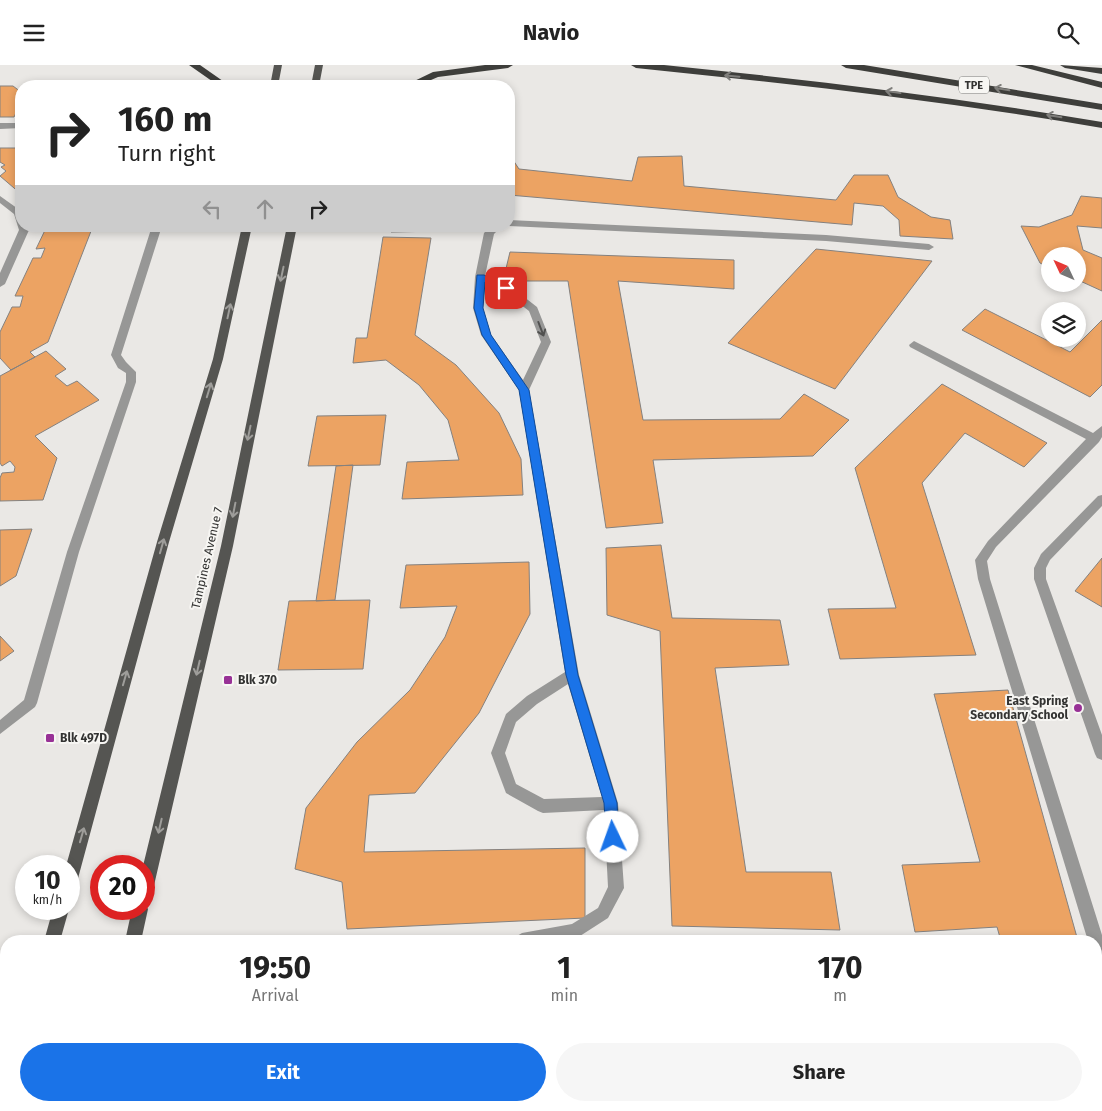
<!DOCTYPE html>
<html lang="en">
<head>
<meta charset="utf-8">
<style>
	:root { --surface:#fff; --page:#f6f6f6; --text:#222; --muted:#767676; --accent:#1a73e8 }
	body { margin:0; font-family:"Fira Sans",sans-serif; background:var(--page); color:var(--text); height:100vh; display:flex; flex-direction:column; font-size:19px; white-space:nowrap }
	* { box-sizing:border-box; margin:0 }
	p { font-size:16px; color:var(--muted) }
	.icon { flex:none; width:28px; height:28px; fill:none; stroke:currentColor; stroke-width:2; stroke-linecap:round; stroke-linejoin:round }
	.map { position:relative; flex:1; overflow:hidden }
	.sheet { position:absolute; left:0px; top:870px; width:1102px; height:176px; display:flex; flex-direction:column; background:var(--surface); border-radius:20px 20px 0 0; box-shadow:0 2px 8px #0003 }
	.sheet>* { flex:none }
	.banner { position:absolute; left:15px; top:15px; width:500px; height:152px; border-radius:20px; box-shadow:0 2px 8px #0003; background:#fff; color:var(--text); overflow:hidden }
	.needle { width:32px; rotate:314deg }
	.buttons { position:absolute; left:1041px; top:182px; display:grid; gap:10px }
	.buttons a { display:grid; place-items:center; width:45px; height:45px; border-radius:50%; background:var(--surface); box-shadow:0 2px 8px #0003; font-size:25px }
	.speed { position:absolute; left:15px; top:790px; display:flex; gap:10px; font-size:25px; font-weight:700; text-align:center }
	.speed>* { display:grid; place-content:center; width:65px; height:65px; border-radius:50%; background:var(--surface); box-shadow:0 2px 8px #0003; line-height:1 }
	.speed small { font-size:12px; font-weight:400 }
	.speed .limit { border:8px solid #d22; background:#fff; color:#111 }
	.pin { position:absolute; display:grid; place-items:center; width:42px; height:42px; color:#fff; margin:-21px; border-radius:10px; box-shadow:0 2px 8px #0006 }
	.me { position:absolute; width:55px; margin:-28px; rotate:357deg; stroke-linejoin:round; filter:drop-shadow(0 0 4px #0008) }
	.turn { display:flex; align-items:center; gap:18px; height:105px; padding:0 20px; font-size:22px }
	.turn .icon { width:65px; height:65px; stroke-width:2.5 }
	.turn b { display:block; font-size:35px; line-height:42px }
	.lanes { display:flex; align-items:center; height:48px; padding:0 20px; background:#0003; justify-content:center; gap:25px; direction:ltr }
	.lanes .off { opacity:.35 }
	.eta { display:flex; justify-content:space-evenly; align-items:center; height:85px; text-align:center }
	.eta b { font-size:30px; font-weight:700; line-height:35px }
	.action { display:flex; gap:10px; margin-top:auto; padding:10px 20px }
	.action a { flex:1; height:58px; border-radius:30px; background:var(--accent); color:#fff; font-size:20px; font-weight:700; line-height:58px; text-align:center }
	.action a+a { background:var(--page); color:var(--text) }
	header { display:flex; justify-content:space-between; align-items:center; height:65px; padding:0 20px; background:var(--surface); font-size:22px; font-weight:700 }
	.map>svg:first-child { display:block }
	.building { fill:#eca363; stroke:#84817f }
	.lines { fill:none; stroke-linecap:round; stroke-linejoin:round }
	.service { fill:#979796; fill-rule:evenodd }
	.primary { fill:#555552; fill-rule:evenodd }
	.motorway { fill:#3e3e3b; fill-rule:evenodd }
	.oneway { stroke:#7f7e7b }
	.oneway2 { stroke:#9e9d9a }
	.oneway3 { stroke:#515150 }
	.route { fill:#1a73e8; stroke:#114b97 }
	.poi-dot { fill:#983196; stroke:#f7f6f3; stroke-width:2 }
	.labels { text-anchor:middle; dominant-baseline:central; stroke-width:4; stroke-linejoin:round; paint-order:stroke }
	.shield { fill:#f7f6f3; stroke:#6e6e6c; stroke-width:1 }
	.shield-label { font-size:11px; font-weight:bold; fill:#333332 }
	.street-label { font-size:12px; fill:#333332; stroke:#f7f6f3 }
	.poi-label { font-size:12px; font-weight:bold; fill:#333332; stroke:#f7f6f3; text-anchor:start }
</style>
</head>
<body>
<header><svg class="icon" aria-label="menu" viewBox="0 0 24 24"><path d="M4 6h16M4 12h16M4 18h16"/></svg>Navio<svg class="icon" aria-label="search" viewBox="0 0 24 24"><circle cx="10" cy="10" r="6"/><path d="M15 15l6 6"/></svg></header>
<div class="map">
<svg width="1102" height="1046" viewBox="0 0 1102 1046">
	<rect width="100%" height="100%" fill="#eae8e5"/>
	<path class="building" d="M 0,21 L 13,21 L 21,27 L 21,38 L 14,52 L 0,52 Z
		M 0,83 L 21,83 L 21,129 L 0,111 L 6,106 L 1,102 L 5,100 L 0,97 Z
		M 509,89 L 519,104 L 632,116 L 638,92 L 682,91 L 684,121 L 836,135 L 854,110 L 888,110 L 898,132 L 931,152 L 950,155 L 953,174 L 900,171 L 899,155 L 883,141 L 854,138 L 852,160 L 509,130 Z
		M 1081,131 L 1102,133 L 1102,163 L 1077,161 L 1083,185 L 1102,193 L 1102,226 L 1078,215 L 1078,191 L 1050,191 L 1050,203 L 1040,198 L 1021,161 L 1039,162 L 1072,150 Z
		M 47,161 L 93,161 L 48,277 L 30,287 L 35,292 L 11,305 L 0,293 L 0,267 L 12,242 L 20,242 L 23,231 L 15,231 L 33,193 L 41,193 L 45,183 L 36,184 Z
		M 392,161 L 441,161 L 440,166 L 391,167 Z
		M 383,172 L 431,173 L 415,270 L 456,300 L 499,348 L 521,394 L 523,430 L 402,434 L 407,397 L 459,395 L 448,355 L 419,320 L 386,295 L 353,298 L 356,273 L 367,273 Z
		M 816,184 L 932,196 L 835,324 L 728,278 Z
		M 510,187 L 734,195 L 734,224 L 618,216 L 643,355 L 780,354 L 804,329 L 849,355 L 813,391 L 653,395 L 663,458 L 606,463 L 568,216 L 503,216 Z
		M 985,244 L 1070,287 L 1102,255 L 1102,320 L 1090,332 L 962,265 Z
		M 46,286 L 66,304 L 55,311 L 67,321 L 77,316 L 99,335 L 35,371 L 57,393 L 43,435 L 0,436 L 0,413 L 2,408 L 14,407 L 15,402 L 10,396 L 2,401 L 0,398 L 0,311 Z
		M 942,319 L 1047,378 L 1024,402 L 965,368 L 922,418 L 976,590 L 840,594 L 828,544 L 896,543 L 855,403 Z
		M 386,350 L 380,400 L 308,401 L 317,351 Z
		M 353,400 L 335,535 L 316,536 L 336,401 Z
		M 32,464 L 16,511 L 0,521 L 0,465 Z
		M 661,480 L 672,553 L 780,555 L 789,600 L 715,603 L 746,807 L 831,807 L 840,865 L 672,861 L 660,566 L 607,550 L 606,483 Z
		M 1102,493 L 1102,542 L 1075,526 Z
		M 529,497 L 530,549 L 479,648 L 415,728 L 369,730 L 364,787 L 585,783 L 585,853 L 347,864 L 342,817 L 295,804 L 306,743 L 357,677 L 410,625 L 445,572 L 457,541 L 400,543 L 406,500 Z
		M 370,535 L 363,604 L 278,605 L 289,536 Z
		M 0,571 L 14,586 L 0,596 Z
		M 1008,625 L 1078,876 L 1001,876 L 997,862 L 915,867 L 902,800 L 980,797 L 934,629 Z
		M 1096,943 L 1102,964 L 1102,1046 L 1040,1046 L 1038,1040 L 1096,1040 Z
		M 259,1040 L 387,1040 L 386,1046 L 258,1046 Z
		M 499,1040 L 701,1040 L 702,1046 L 499,1046 Z
		M 799,1040 L 874,1040 L 874,1046 L 800,1046 Z"/>
	<g class="lines">
		<path class="service" d="M 0,58 L 21,58 L 21,63 L 0,64 Z
			M 0,131 L 21,146 L 21,161 L 28,161 L 29,165 L 5,219 L 0,222 L 0,208 L 19,165 L 14,149 L 0,138 Z
			M 509,155 L 826,170 L 929,179 L 934,182 L 929,185 L 826,176 L 509,161 Z
			M 152,161 L 162,161 L 121,290 L 126,297 L 136,307 L 136,317 L 79,487 L 37,638 L 35,642 L 0,669 L 0,655 L 24,635 L 67,487 L 126,317 L 126,308 L 118,303 L 111,290 Z
			M 491,161 L 502,161 L 494,169 L 485,211 L 510,221 L 537,242 L 551,277 L 529,325 L 579,610 L 618,738 L 624,823 L 608,853 L 580,871 L 562,876 L 514,876 L 517,871 L 522,868 L 572,859 L 598,843 L 608,822 L 604,745 L 543,748 L 538,746 L 506,728 L 491,688 L 506,649 L 527,631 L 565,607 L 519,325 L 481,270 L 473,243 L 475,212 L 484,168 ZM 485,218 L 502,225 L 529,246 L 541,277 L 523,315 L 491,270 L 483,243 ZM 568,619 L 602,732 L 544,734 L 516,719 L 505,688 L 516,657 L 537,639 Z
			M 914,276 L 1093,368 L 1102,361 L 1102,372 L 1099,377 L 996,482 L 987,496 L 990,514 L 1102,870 L 1102,905 L 1096,902 L 1096,876 L 1088,876 L 978,514 L 975,495 L 988,476 L 1086,374 L 910,282 L 909,280 Z
			M 1102,430 L 1102,441 L 1050,495 L 1046,503 L 1046,514 L 1102,670 L 1102,695 L 1097,693 L 1095,689 L 1034,514 L 1034,503 L 1041,489 L 1098,431 Z
			M 432,1040 L 448,1040 L 449,1046 L 431,1046 Z"/>
		<path class="primary" d="M 274,0 L 282,0 L 278,21 L 270,21 Z
			M 315,0 L 323,0 L 319,21 L 311,21 Z
			M 242,161 L 252,161 L 223,294 L 169,477 L 77,817 L 74,822 L 69,824 L 69,801 L 66,801 L 157,477 L 213,294 Z
			M 287,161 L 297,161 L 233,481 L 152,829 L 149,834 L 144,836 L 143,801 L 221,481 Z
			M 144,838 L 148,844 L 141,876 L 125,876 L 132,844 L 144,844 Z
			M 53,844 L 69,844 L 60,876 L 44,876 Z
			M 6,1032 L 6,1040 L 15,1040 L 14,1046 L 0,1046 L 1,1034 Z
			M 88,1040 L 104,1040 L 103,1046 L 85,1046 Z"/>
		<path class="motorway" d="M 189,0 L 200,0 L 230,21 L 219,21 Z
			M 485,0 L 513,0 L 508,3 L 438,12 L 417,21 L 404,21 L 433,7 Z
			M 631,0 L 664,0 C 811,15 956,32 1102,57 L 1102,63 C 947,36 792,19 636,3 Z
			M 841,0 L 864,0 L 1102,39 L 1102,45 L 846,3 Z
			M 1015,0 L 1032,0 L 1102,17 L 1102,23 Z
			M 1060,0 L 1102,3 L 1102,9 L 1065,3 Z"/>
	</g>
	<defs><path id="oneway-shaft" d="M-6 0H5M1.5-3L5.5 0L1.5 3" fill="none" stroke-width="1.6" stroke-linecap="round" stroke-linejoin="round" transform="scale(1.25)"/></defs>
	<g class="oneway">
		<use href="#oneway-shaft" transform="translate(732 11) rotate(-175)"/>
		<use href="#oneway-shaft" transform="translate(1002 24) rotate(-170)"/>
		<use href="#oneway-shaft" transform="translate(893 27) rotate(-172)"/>
		<use href="#oneway-shaft" transform="translate(1054 51) rotate(-170)"/>
	</g>
	<g class="oneway2">
		<use href="#oneway-shaft" transform="translate(282 209) rotate(102)"/>
		<use href="#oneway-shaft" transform="translate(229 246) rotate(-78)"/>
		<use href="#oneway-shaft" transform="translate(209 325) rotate(-73)"/>
		<use href="#oneway-shaft" transform="translate(249 368) rotate(102)"/>
		<use href="#oneway-shaft" transform="translate(234 445) rotate(101)"/>
		<use href="#oneway-shaft" transform="translate(162 481) rotate(-74)"/>
		<use href="#oneway-shaft" transform="translate(198 603) rotate(103)"/>
		<use href="#oneway-shaft" transform="translate(125 613) rotate(-74)"/>
		<use href="#oneway-shaft" transform="translate(160 761) rotate(103)"/>
		<use href="#oneway-shaft" transform="translate(82 770) rotate(-74)"/>
	</g>
	<use class="oneway3" href="#oneway-shaft" transform="translate(541 264) rotate(69)"/>
	<path class="route" d="M 477,210 L 484,210 L 511,223 L 506,226 L 485,217 L 483,243 L 491,270 L 529,325 L 578,610 L 617,738 L 619,772 L 617,777 L 613,778 L 608,777 L 606,772 L 604,738 L 566,610 L 519,325 L 482,270 L 474,243 Z"/>
	<g class="poi-dot">
		<rect x="223" y="610" width="10" height="10" rx="2.5"/>
		<circle cx="1078" cy="643" r="5"/>
		<rect x="45" y="668" width="10" height="10" rx="2.5"/>
	</g>
	<g class="labels">
		<rect class="shield" x="959" y="11.5" width="30" height="17" rx="4"/>
		<g class="shield-label">
			<text x="974" y="20">TPE</text>
		</g>
		<g class="street-label">
			<text transform="translate(207 493) rotate(-77)">Tampines Avenue 7</text>
		</g>
		<g class="poi-label">
			<text x="238" y="615">Blk 370</text>
			<text x="1068" y="636" text-anchor="end">East Spring<tspan x="1068" dy="14">Secondary School</tspan></text>
			<text x="60" y="673">Blk 497D</text>
		</g>
	</g>
</svg>
<div class="buttons">
<a><svg class="needle" viewBox="-14 -14 28 28"><path d="M0-13l5 13h-10z" fill="#e53935"/><path d="M0 13l5-13h-10z" fill="#767676"/></svg></a>
<a><svg class="icon" aria-label="layers" viewBox="0 0 24 24"><path d="M12 4l9 5-9 5-9-5zM3 14l9 5 9-5"/></svg></a>
</div>
<div class="speed"><div>10<small>km/h</small></div><div class="limit">20</div></div>
<div class="pin" style="left:506px;top:223px;background:#d93025"><svg class="icon" aria-label="arrive" viewBox="0 0 24 24"><path d="M6 21V4h12l-3 4 3 4H6"/></svg></div>
<svg class="me" style="left:613px;top:772px" viewBox="-20 -20 40 40"><circle r="19" fill="#fff"/><path d="M0-13L10 11 0 6-10 11z" fill="#1a73e8"/></svg>
<div class="banner">
<div class="turn"><svg class="icon" aria-label="right" viewBox="0 0 24 24"><path d="M7 20v-9h11M14 6l5 5-5 5"/></svg><div><b>160 m</b>Turn right</div></div>
<div class="lanes"><svg class="icon off" aria-label="left" viewBox="0 0 24 24"><path d="M17 20v-9H6M10 6l-5 5 5 5"/></svg><svg class="icon off" aria-label="ahead" viewBox="0 0 24 24"><path d="M12 20V5M6 11l6-6 6 6"/></svg><svg class="icon" aria-label="right" viewBox="0 0 24 24"><path d="M7 20v-9h11M14 6l5 5-5 5"/></svg></div>
</div>
<section class="sheet">
<div class="eta">
<div><b>19:50</b><p>Arrival</p></div>
<div><b>1</b><p>min</p></div>
<div><b>170</b><p>m</p></div>
</div>
<div class="action"><a>Exit</a><a>Share</a></div>
</section>
</div>
</body>
</html>
